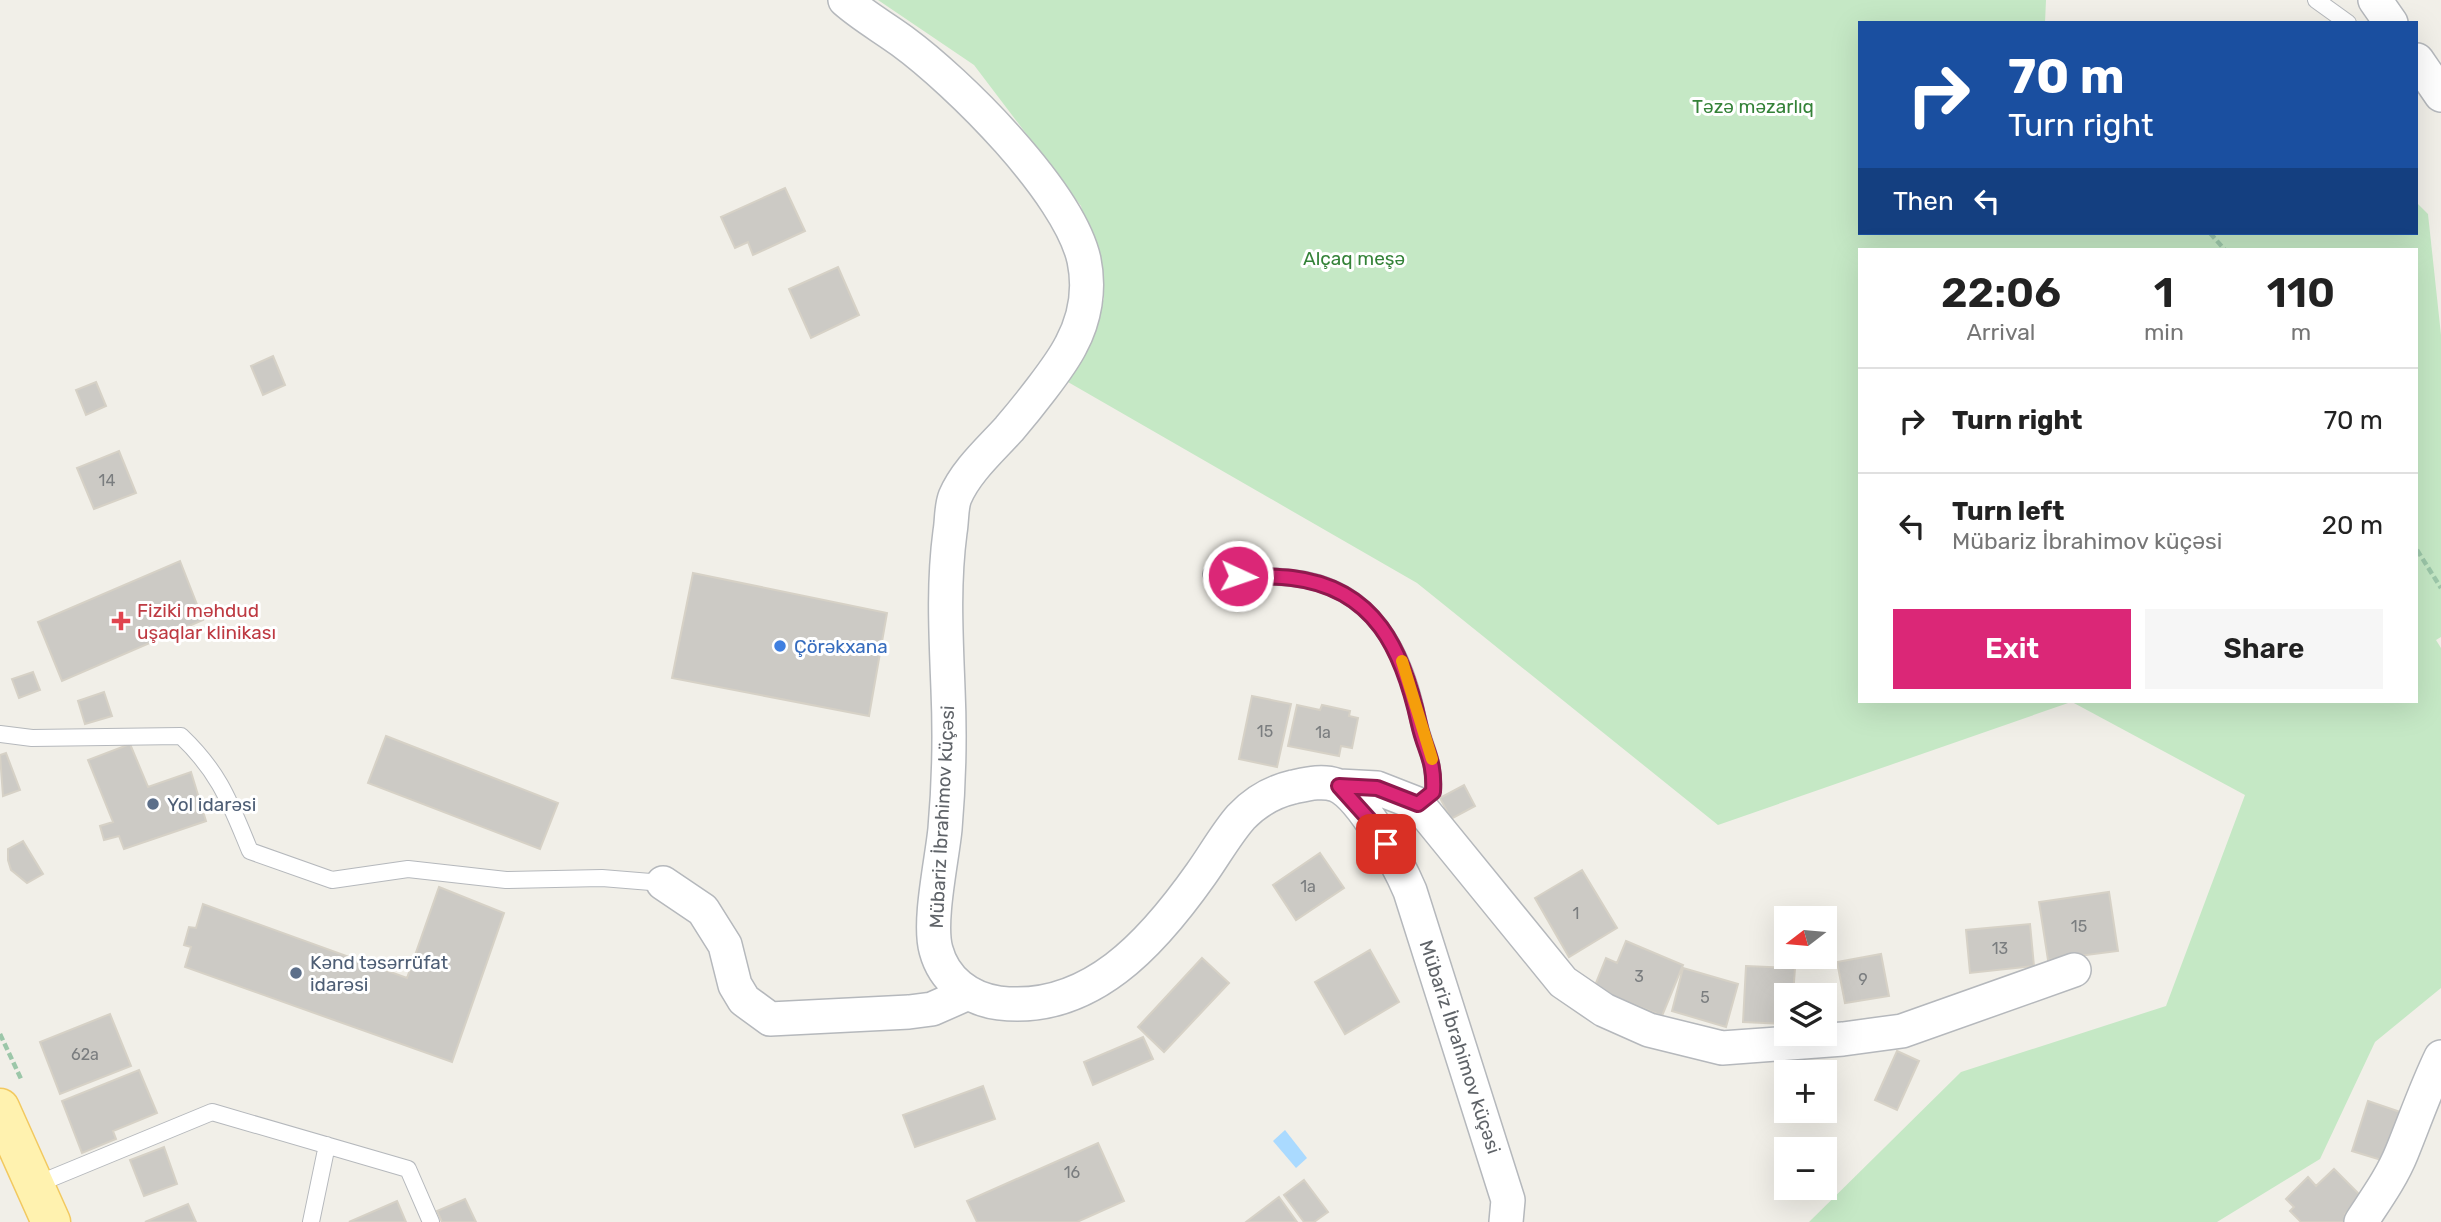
<!DOCTYPE html>
<html lang="en">
<head>
<meta charset="utf-8">
<style>
	:root { --surface:#fff; --page:#f6f6f6; --text:#222; --muted:#767676; --line:#e0e0e0; --accent:#db2777 }
	body { margin:0; font-family:Rubik,sans-serif; background:var(--page); color:var(--text); height:100vh; display:flex; flex-direction:column; font-size:26px; white-space:nowrap }
	* { box-sizing:border-box; margin:0 }
	p { font-size:23px; color:var(--muted) }
	.icon { flex:none; width:38px; height:38px; fill:none; stroke:currentColor; stroke-width:2; stroke-linecap:round; stroke-linejoin:round }
	.map { position:relative; flex:1; overflow:hidden }
	.details { position:absolute; left:1858px; top:248px; width:560px; height:455px; display:flex; flex-direction:column; background:var(--surface); border-radius:0px; box-shadow:0 7px 28px #0002 }
	.details>* { flex:none }
	.guide { position:absolute; left:1858px; top:21px; width:560px; height:214px; border-radius:0px; box-shadow:0 7px 28px #0002; background:#1a4fa0; color:#fff; overflow:hidden }
	.needle { width:46px; rotate:254deg }
	.controls { position:absolute; left:1774px; top:906px; display:grid; gap:14px }
	.controls a { display:grid; place-items:center; width:63px; height:63px; border-radius:0px; background:var(--surface); box-shadow:0 7px 28px #0002; font-size:35px }
	.pin { position:absolute; display:grid; place-items:center; width:60px; height:60px; color:#fff; margin:-30px; border-radius:14px; box-shadow:0 4px 10px #0006 }
	.me { position:absolute; width:77px; margin:-38px; rotate:93deg; stroke-linejoin:round; filter:drop-shadow(0 0 5px #0008) }
	.turn { display:flex; align-items:center; gap:24px; height:147px; padding:0 35px; font-size:32px }
	.turn .icon { width:91px; height:91px; stroke-width:2.5 }
	.turn b { display:block; font-size:49px; line-height:60px }
	.then { display:flex; align-items:center; height:66px; padding:0 35px; background:#0003; gap:14px; font-size:26px }
	.eta { display:flex; justify-content:space-evenly; align-items:center; height:119px; text-align:center }
	.eta b { font-size:42px; font-weight:600; line-height:49px }
	.cta { display:flex; gap:14px; margin-top:auto; padding:14px 35px }
	.cta a { flex:1; height:80px; border-radius:0px; background:var(--accent); color:#fff; font-size:28px; font-weight:600; line-height:80px; text-align:center }
	.cta a+a { background:var(--page); color:var(--text) }
	ul { padding:0; list-style:none }
	li { display:flex; align-items:center; gap:21px; height:105px; padding:0 35px; border-top:2px solid var(--line) }
	li div { flex:1 }
	li b { display:block; font-size:26px }
	li em { font-style:normal }
	.map>svg:first-child { display:block }
	.green { fill:#c5e8c5 }
	.water { fill:#aadaff }
	.building { fill:#cccac5; stroke:#d6d1c6; stroke-width:2 }
	.lines { fill:none; stroke-linecap:round; stroke-linejoin:round }
	.service-casing { stroke:#b5b8bc; stroke-width:18 }
	.minor-casing { stroke:#b5b8bc; stroke-width:36 }
	.primary-casing { stroke:#f2c960; stroke-width:41 }
	.path { stroke:#9cc7a9; stroke-width:4.5; stroke-dasharray:7 3.5; stroke-linecap:butt }
	.service { stroke:#fff; stroke-width:16 }
	.minor { stroke:#fff; stroke-width:33 }
	.primary { stroke:#fff2af; stroke-width:38 }
	.route-casing { stroke:#8e194d; stroke-width:18 }
	.route { stroke:#db2777; stroke-width:12 }
	.slow { stroke:#f59e0b; stroke-width:12 }
	.health-dot { fill:#e0444e; stroke:#fff; stroke-width:2.5 }
	.shop-dot { fill:#3f7fe0; stroke:#fff; stroke-width:2.5 }
	.service-dot { fill:#5c6f8a; stroke:#fff; stroke-width:2.5 }
	.labels { text-anchor:middle; dominant-baseline:central; stroke-width:6; stroke-linejoin:round; paint-order:stroke }
	.number-label { font-size:16px; fill:#7a7d7f }
	.park-label { font-size:19px; fill:#348238; stroke:#fff }
	.health-label { font-size:19px; fill:#be3a42; stroke:#fff; text-anchor:start }
	.shop-label { font-size:19px; fill:#366cbe; stroke:#fff; text-anchor:start }
	.service-label { font-size:19px; fill:#4e5e75; stroke:#fff; text-anchor:start }
	.street-label { font-size:19px; fill:#5f6368; stroke:#fff }
</style>
</head>
<body>
<div class="map">
<svg width="2441" height="1222" viewBox="0 0 2441 1222">
	<rect width="100%" height="100%" fill="#f1efe8"/>
	<path class="green" d="M 878,0 L 2046,0 L 2045,23 L 1860,23 L 1860,233 L 2417,233 L 2417,203 L 2428,214 L 2441,335 L 2441,637 L 2436,640 L 2441,648 L 2441,988 L 2375,1042 L 2320,1159 L 2217,1222 L 1809,1222 L 1961,1072 L 2166,1006 L 2245,795 L 2072,702 L 2417,702 L 2417,250 L 1860,250 L 1860,702 L 2071,702 L 1718,825 L 1417,583 L 1061,378 L 1104,299 L 1081,206 L 974,65 Z"/>
	<path class="water" d="M 1285,1130 L 1307,1158 L 1296,1168 L 1273,1141 Z"/>
	<path class="building" d="M 785,188 L 805,231 L 753,255 L 748,242 L 735,248 L 721,217 Z
		M 838,267 L 859,315 L 811,338 L 789,289 Z
		M 273,356 L 285,385 L 263,395 L 251,366 Z
		M 96,382 L 106,406 L 86,415 L 76,390 Z
		M 119,451 L 136,493 L 94,509 L 77,468 Z
		M 180,561 L 203,620 L 62,681 L 38,622 Z
		M 693,573 L 887,613 L 869,716 L 672,678 Z
		M 33,672 L 40,690 L 19,698 L 12,679 Z
		M 104,692 L 112,716 L 85,724 L 78,701 Z
		M 1252,696 L 1291,704 L 1277,767 L 1239,759 Z
		M 1297,705 L 1320,710 L 1322,705 L 1350,711 L 1349,716 L 1358,718 L 1352,748 L 1341,746 L 1339,756 L 1288,746 Z
		M 386,736 L 558,803 L 540,849 L 368,783 Z
		M 130,744 L 148,787 L 191,772 L 206,821 L 124,849 L 119,836 L 104,840 L 100,826 L 113,822 L 88,760 Z
		M 6,753 L 20,790 L 3,796 L 0,755 Z
		M 1464,785 L 1475,806 L 1451,819 L 1440,798 Z
		M 23,841 L 43,874 L 27,883 L 11,870 L 8,860 L 8,849 Z
		M 1320,853 L 1344,888 L 1296,920 L 1273,885 Z
		M 1582,870 L 1617,928 L 1569,957 L 1535,898 Z
		M 439,887 L 504,913 L 452,1062 L 185,967 L 191,947 L 184,945 L 189,927 L 196,928 L 203,904 L 407,978 Z
		M 2109,892 L 2118,951 L 2048,960 L 2039,902 Z
		M 2030,924 L 2034,966 L 1970,973 L 1966,930 Z
		M 1626,941 L 1683,965 L 1662,1016 L 1594,988 L 1606,958 L 1617,963 Z
		M 1370,950 L 1399,1002 L 1345,1034 L 1315,982 Z
		M 1881,954 L 1889,996 L 1845,1003 L 1837,962 Z
		M 1202,958 L 1229,983 L 1164,1052 L 1138,1027 Z
		M 1746,966 L 1795,968 L 1793,996 L 1787,996 L 1787,1024 L 1743,1022 Z
		M 1683,968 L 1738,984 L 1726,1027 L 1672,1011 Z
		M 110,1014 L 131,1066 L 60,1094 L 40,1042 Z
		M 1143,1037 L 1153,1059 L 1093,1085 L 1084,1062 Z
		M 1897,1051 L 1919,1061 L 1897,1110 L 1875,1100 Z
		M 139,1070 L 157,1113 L 113,1131 L 116,1139 L 82,1153 L 62,1101 Z
		M 983,1086 L 995,1119 L 915,1147 L 903,1115 Z
		M 2368,1101 L 2403,1113 L 2388,1162 L 2352,1151 Z
		M 1098,1143 L 1124,1201 L 1077,1222 L 977,1222 L 967,1201 Z
		M 164,1147 L 177,1184 L 144,1196 L 130,1160 Z
		M 2334,1169 L 2362,1197 L 2345,1214 L 2349,1219 L 2346,1222 L 2301,1222 L 2290,1211 L 2294,1207 L 2286,1199 L 2308,1177 L 2316,1186 Z
		M 1304,1180 L 1328,1212 L 1314,1222 L 1304,1222 L 1284,1195 Z
		M 1279,1197 L 1297,1222 L 1246,1222 Z
		M 465,1199 L 476,1222 L 442,1222 L 437,1211 Z
		M 397,1201 L 406,1222 L 349,1222 Z
		M 188,1204 L 196,1222 L 145,1222 Z"/>
	<g class="lines">
		<g class="service-casing">
			<path id="service" d="M 2316,0 L 2348,23
				M 1211,574 C 1238,576 1265,575 1292,578 C 1371,586 1404,649 1418,719 C 1424,747 1435,759 1433,792 L 1418,804
				M 0,734 L 32,738 L 181,736 C 220,773 230,803 250,851 L 332,880 L 408,869 L 506,880 L 602,878 L 663,883
				M 35,1185 L 212,1112 L 408,1169 L 431,1222
				M 311,1222 L 327,1145"/>
		</g>
		<g class="minor-casing">
			<path id="minor" d="M 845,0 C 863,16 883,27 902,41 C 958,82 1069,192 1084,260 C 1090,289 1085,319 1071,345 C 1060,367 1026,409 1009,429 C 990,450 966,471 955,497 C 951,507 952,521 950,532 C 943,585 946,636 948,689 C 950,735 949,783 945,829 C 942,860 928,922 936,950 C 944,980 969,999 999,1003 C 1090,1014 1153,942 1201,874 C 1214,856 1226,834 1241,817 C 1256,801 1272,792 1293,787 C 1307,784 1322,780 1336,785 C 1362,796 1399,865 1410,891 L 1508,1200 L 1506,1222
				M 2375,0 L 2391,23
				M 2417,60 L 2441,95
				M 1339,786 L 1377,788 L 1418,804 L 1563,982 L 1604,1010 L 1649,1030 L 1722,1048 L 1843,1039 L 1902,1031 L 2074,970
				M 663,883 L 703,910 L 725,945 L 735,985 L 744,1000 L 770,1019 L 909,1012 L 932,1009 L 966,994
				M 2361,1222 C 2376,1199 2392,1177 2402,1152 C 2415,1120 2426,1088 2441,1057"/>
		</g>
		<g class="primary-casing">
			<path id="primary" d="M 0,1108 L 51,1222"/>
		</g>
		<path class="path" d="M 2210,233 L 2225,250
			M 2417,550 L 2441,588
			M 0,1034 L 22,1081"/>
		<use href="#service" class="service"/>
		<use href="#minor" class="minor"/>
		<use href="#primary" class="primary"/>
	</g>
	<g class="lines">
		<g class="route-casing">
			<path id="route" d="M 1238,576 C 1256,576 1275,576 1292,578 C 1376,588 1403,651 1419,724 C 1425,752 1435,759 1433,792 L 1418,804 L 1377,788 L 1339,786 L 1375,826 L 1386,844"/>
		</g>
		<use href="#route" class="route"/>
		<path class="slow" d="M 1402,661 L 1432,759"/>
	</g>
	<path class="health-dot" d="M117.5 610.5h7v7h7v7h-7v7h-7v-7h-7v-7h7z"/>
	<circle class="shop-dot" cx="780" cy="646" r="7"/>
	<g class="service-dot">
		<circle cx="153" cy="804" r="7"/>
		<circle cx="296" cy="973" r="7"/>
	</g>
	<g class="labels">
		<g class="number-label">
			<text x="107" y="480">14</text>
			<text x="1265" y="731">15</text>
			<text x="1323" y="732">1а</text>
			<text x="1308" y="886">1а</text>
			<text x="1576" y="913">1</text>
			<text x="2079" y="926">15</text>
			<text x="2000" y="948">13</text>
			<text x="1639" y="976">3</text>
			<text x="1863" y="979">9</text>
			<text x="1705" y="997">5</text>
			<text x="85" y="1054">62a</text>
			<text x="1072" y="1172">16</text>
		</g>
		<g class="park-label">
			<text x="1753" y="106">Təzə məzarlıq</text>
			<text x="1354" y="258">Alçaq meşə</text>
		</g>
		<g class="health-label">
			<text x="137" y="610">Fiziki məhdud<tspan x="137" dy="22">uşaqlar klinikası</tspan></text>
		</g>
		<g class="shop-label">
			<text x="794" y="646">Çörəkxana</text>
		</g>
		<g class="service-label">
			<text x="167" y="804">Yol idarəsi</text>
			<text x="310" y="962">Kənd təsərrüfat<tspan x="310" dy="22">idarəsi</tspan></text>
		</g>
		<g class="street-label">
			<text transform="translate(942 817) rotate(-87)">Mübariz İbrahimov küçəsi</text>
			<text transform="translate(1460 1047) rotate(72)">Mübariz İbrahimov küçəsi</text>
		</g>
	</g>
</svg>
<div class="controls">
<a><svg class="needle" viewBox="-14 -14 28 28"><path d="M0-13l5 13h-10z" fill="#e53935"/><path d="M0 13l5-13h-10z" fill="#767676"/></svg></a>
<a><svg class="icon" aria-label="layers" viewBox="0 0 24 24"><path d="M12 4l9 5-9 5-9-5zM3 14l9 5 9-5"/></svg></a>
<a>+</a>
<a>−</a>
</div>
<div class="pin" style="left:1386px;top:844px;background:#d93025"><svg class="icon" aria-label="arrive" viewBox="0 0 24 24"><path d="M6 21V4h12l-3 4 3 4H6"/></svg></div>
<svg class="me" style="left:1238px;top:576px" viewBox="-20 -20 40 40"><circle r="17" fill="#db2777" stroke="#fff" stroke-width="3"/><path d="M0-11L8 9 0 5-8 9z" fill="#fff"/></svg>
<div class="guide">
<div class="turn"><svg class="icon" aria-label="right" viewBox="0 0 24 24"><path d="M7 20v-9h11M14 6l5 5-5 5"/></svg><div><b>70 m</b>Turn right</div></div>
<div class="then">Then<svg class="icon" aria-label="left" viewBox="0 0 24 24"><path d="M17 20v-9H6M10 6l-5 5 5 5"/></svg></div>
</div>
<section class="details">
<div class="eta">
<div><b>22:06</b><p>Arrival</p></div>
<div><b>1</b><p>min</p></div>
<div><b>110</b><p>m</p></div>
</div>
<ul>
<li><svg class="icon" aria-label="right" viewBox="0 0 24 24"><path d="M7 20v-9h11M14 6l5 5-5 5"/></svg><div><b>Turn right</b></div><em>70 m</em></li>
<li><svg class="icon" aria-label="left" viewBox="0 0 24 24"><path d="M17 20v-9H6M10 6l-5 5 5 5"/></svg><div><b>Turn left</b><p>Mübariz İbrahimov küçəsi</p></div><em>20 m</em></li>
</ul>
<div class="cta"><a>Exit</a><a>Share</a></div>
</section>
</div>
</body>
</html>
